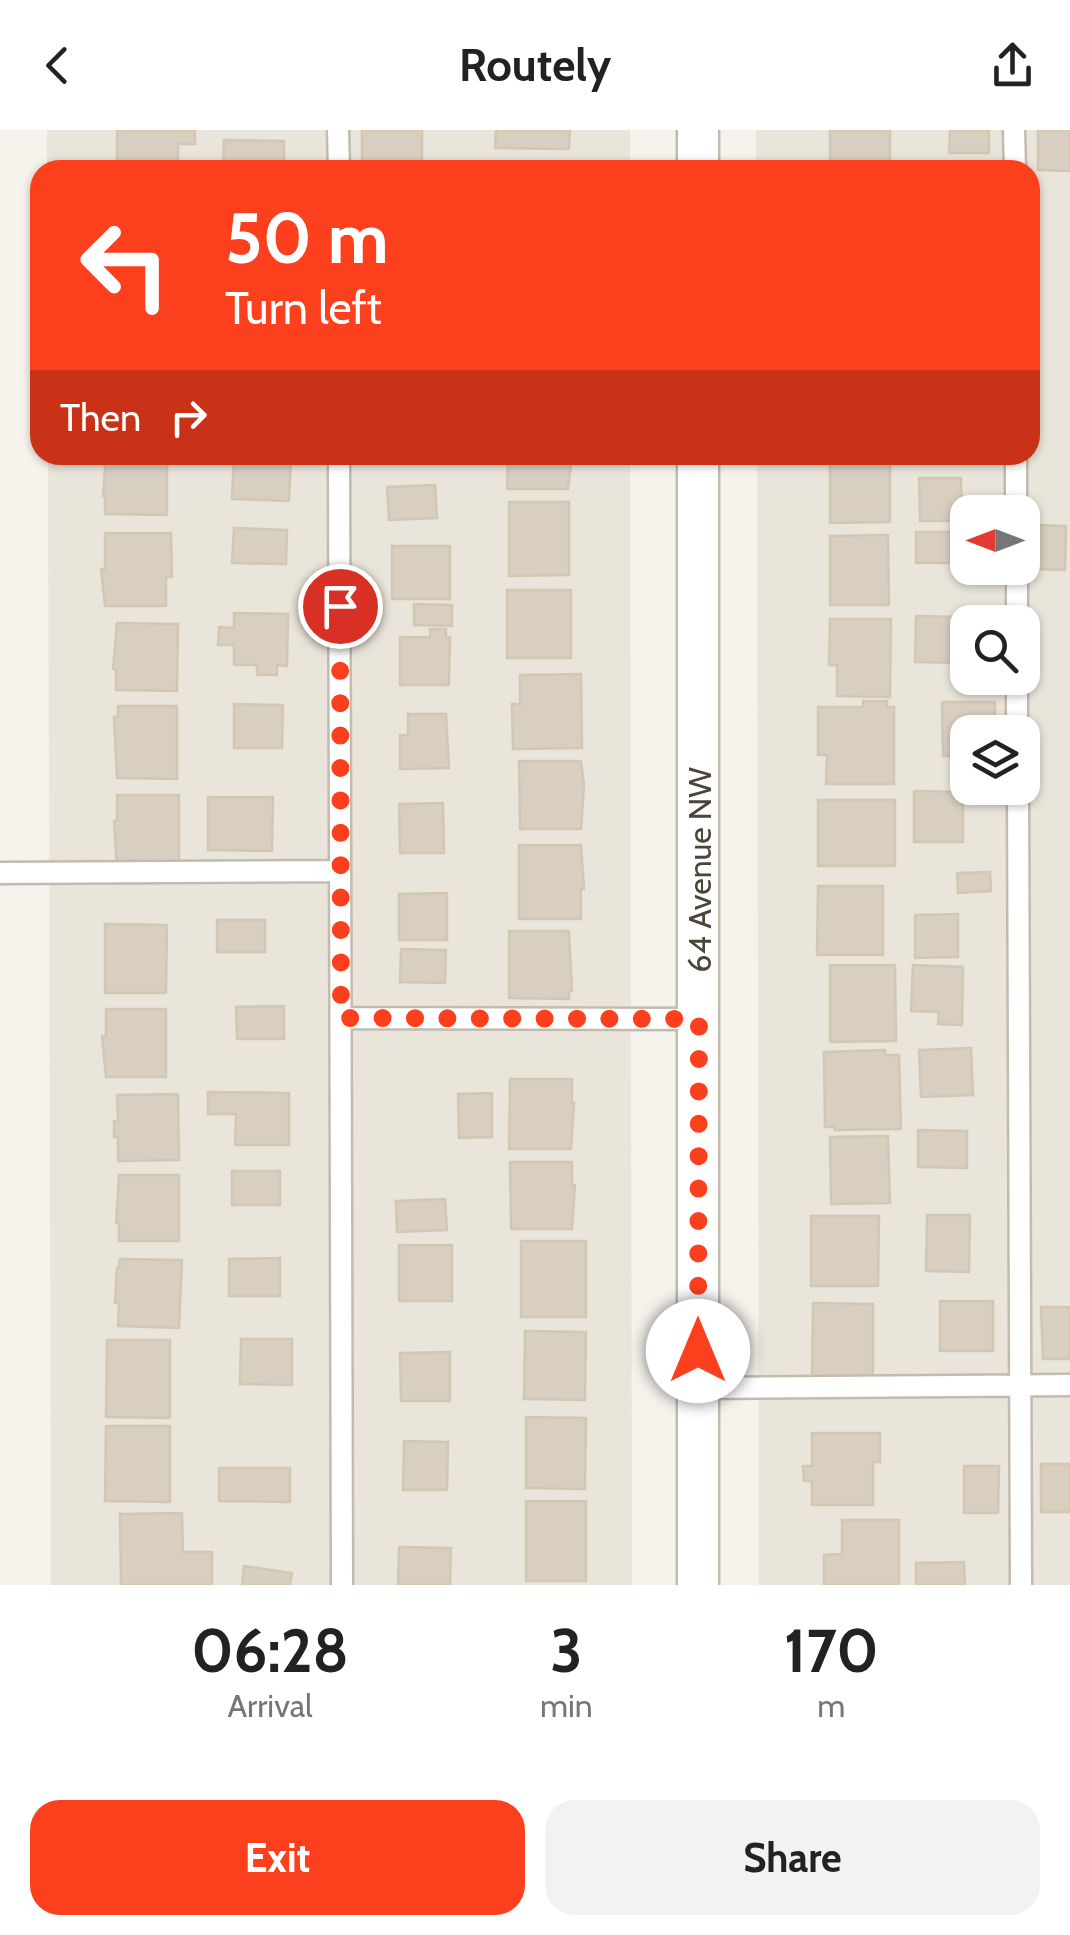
<!DOCTYPE html>
<html lang="en">
<head>
<meta charset="utf-8">
<style>
	:root { --surface:#fff; --page:#f2f2f2; --text:#222; --muted:#767676; --accent:#fc3f1d }
	body { margin:0; font-family:Cabin,sans-serif; background:var(--page); color:var(--text); height:100vh; display:flex; flex-direction:column; font-size:38px; white-space:nowrap }
	* { box-sizing:border-box; margin:0 }
	p { font-size:32px; color:var(--muted) }
	.icon { flex:none; width:55px; height:55px; fill:none; stroke:currentColor; stroke-width:2; stroke-linecap:round; stroke-linejoin:round }
	.map { position:relative; height:1455px; overflow:hidden }
	.sheet { display:flex; flex-direction:column; background:var(--surface); flex:1 }
	.sheet>* { flex:none }
	.guide { position:absolute; left:30px; top:30px; width:1010px; height:305px; border-radius:30px; box-shadow:0 2px 8px #0004; background:#fc3f1d; color:#fff; overflow:hidden }
	.needle { width:65px; rotate:270deg }
	.tools { position:absolute; left:950px; top:365px; display:grid; gap:20px }
	.tools a { display:grid; place-items:center; width:90px; height:90px; border-radius:20px; background:var(--surface); box-shadow:0 2px 8px #0004; font-size:50px }
	.pin { position:absolute; display:grid; place-items:center; width:85px; height:85px; color:#fff; margin:-42px; border:5px solid #fff; border-radius:50%; box-shadow:0 2px 10px #0007 }
	.me { position:absolute; width:110px; margin:-55px; rotate:0deg; stroke-linejoin:round; filter:drop-shadow(0 0 8px #0008) }
	.turn { display:flex; align-items:center; gap:35px; height:210px; padding:0 30px; font-size:45px }
	.turn .icon { width:130px; height:130px; stroke-width:2.5 }
	.turn b { display:block; font-size:70px; line-height:85px }
	.then { display:flex; align-items:center; height:95px; padding:0 30px; background:#0003; gap:20px; font-size:38px }
	.eta { display:flex; justify-content:space-evenly; align-items:center; height:170px; text-align:center }
	.eta b { font-size:60px; font-weight:700; line-height:70px }
	.cta { display:flex; gap:20px; margin-top:auto; padding:20px 30px }
	.cta a { flex:1; height:115px; border-radius:30px; background:var(--accent); color:#fff; font-size:40px; font-weight:700; line-height:115px; text-align:center }
	.cta a+a { background:var(--page); color:var(--text) }
	header { display:flex; justify-content:space-between; align-items:center; height:130px; padding:0 30px; background:var(--surface); font-size:45px; font-weight:700 }
	.map>svg:first-child { display:block }
	.residential { fill:#eae5da; fill-rule:evenodd }
	.building { fill:#d8cfc1; stroke:#d3c7b4; stroke-width:2.5 }
	.lines { fill:none; stroke-linecap:round; stroke-linejoin:round }
	.lane-casing { stroke:#c2bbae; stroke-width:25 }
	.street-casing { stroke:#c2bbae; stroke-width:45 }
	.lane { stroke:#fff; stroke-width:20 }
	.street { stroke:#fff; stroke-width:40 }
	.route { stroke:#fc3f1d; stroke-width:18; stroke-dasharray:0 32.4 }
	.labels { text-anchor:middle; dominant-baseline:central; stroke-width:9; stroke-linejoin:round; paint-order:stroke }
	.street-label { font-size:32px; fill:#4b4439; stroke:#fff }
</style>
</head>
<body>
<header><svg class="icon" aria-label="back" viewBox="0 0 24 24"><path d="M15 5l-7 7 7 7"/></svg>Routely<svg class="icon" aria-label="share" viewBox="0 0 24 24"><path d="M12 15V3M7 8l5-5 5 5M5 13v7h14v-7"/></svg></header>
<div class="map">
<svg width="1070" height="1455" viewBox="0 0 1070 1455">
	<rect width="100%" height="100%" fill="#f6f3ec"/>
	<path class="residential" d="M 47,0 L 630,0 L 630,40 L 47,40 Z
		M 756,0 L 1070,0 L 1070,1455 L 759,1455 L 757,325 L 1030,325 L 1030,40 L 756,40 ZM 968,382 L 1022,382 L 1022,438 L 968,438 ZM 968,492 L 1022,492 L 1022,548 L 968,548 ZM 968,602 L 1022,602 L 1022,658 L 968,658 Z
		M 48,325 L 630,325 L 632,1455 L 51,1455 Z"/>
	<path class="building" d="M 117,0 L 195,0 L 195,14 L 178,14 L 178,35 L 117,35 Z
		M 362,0 L 422,0 L 422,40 L 362,40 Z
		M 496,0 L 570,0 L 569,19 L 495,18 Z
		M 830,0 L 890,0 L 890,38 L 830,38 Z
		M 950,0 L 989,0 L 989,23 L 949,23 Z
		M 1038,0 L 1070,0 L 1070,41 L 1038,40 Z
		M 224,10 L 284,11 L 284,40 L 223,40 Z
		M 106,325 L 167,325 L 167,385 L 105,384 L 105,366 L 103,366 Z
		M 234,325 L 291,325 L 289,371 L 232,369 Z
		M 508,325 L 572,325 L 568,359 L 507,359 Z
		M 830,325 L 890,325 L 890,392 L 830,393 Z
		M 919,348 L 961,348 L 962,391 L 920,391 Z
		M 435,355 L 437,388 L 389,390 L 387,357 Z
		M 509,372 L 569,372 L 569,445 L 509,446 Z
		M 1033,395 L 1066,396 L 1065,440 L 1033,439 Z
		M 234,398 L 287,400 L 286,434 L 232,433 Z
		M 916,402 L 961,402 L 960,433 L 916,433 Z
		M 105,403 L 171,403 L 172,447 L 166,447 L 166,476 L 105,476 L 101,439 L 105,439 Z
		M 888,405 L 889,475 L 830,475 L 830,406 Z
		M 392,416 L 450,416 L 450,469 L 392,469 Z
		M 507,460 L 571,460 L 571,528 L 507,528 Z
		M 414,474 L 452,475 L 452,496 L 414,495 Z
		M 234,483 L 288,484 L 287,536 L 277,535 L 277,545 L 257,545 L 257,535 L 234,535 L 234,515 L 218,515 L 219,497 L 234,498 Z
		M 916,486 L 964,487 L 963,533 L 915,532 Z
		M 830,489 L 891,489 L 890,567 L 837,566 L 837,535 L 829,535 Z
		M 117,493 L 178,494 L 177,561 L 116,560 L 116,539 L 113,539 Z
		M 430,499 L 446,499 L 446,507 L 450,507 L 449,555 L 400,555 L 400,507 L 430,507 Z
		M 581,544 L 582,618 L 513,619 L 512,574 L 520,574 L 520,545 Z
		M 863,571 L 887,571 L 887,577 L 894,577 L 894,654 L 826,654 L 827,625 L 818,625 L 818,577 L 863,577 Z
		M 942,572 L 995,572 L 995,602 L 968,602 L 968,626 L 943,626 Z
		M 234,574 L 283,575 L 282,618 L 234,618 Z
		M 118,576 L 177,576 L 177,649 L 117,648 L 114,587 L 118,587 Z
		M 408,584 L 446,584 L 449,638 L 400,639 L 400,605 L 408,605 Z
		M 519,631 L 581,631 L 584,655 L 581,699 L 520,699 Z
		M 914,661 L 963,662 L 963,712 L 914,712 Z
		M 117,665 L 179,665 L 179,737 L 117,738 L 114,691 L 117,691 Z
		M 208,667 L 273,667 L 272,721 L 208,720 Z
		M 818,670 L 895,670 L 895,736 L 818,736 Z
		M 443,673 L 444,723 L 400,723 L 399,674 Z
		M 519,715 L 581,715 L 584,759 L 581,759 L 581,789 L 519,789 Z
		M 990,742 L 991,761 L 958,763 L 957,743 Z
		M 818,756 L 883,756 L 883,825 L 817,825 Z
		M 447,763 L 447,810 L 399,810 L 399,764 Z
		M 958,784 L 958,827 L 915,828 L 915,785 Z
		M 217,790 L 265,790 L 265,822 L 217,822 Z
		M 105,794 L 167,795 L 166,863 L 105,863 Z
		M 509,801 L 569,801 L 572,861 L 569,861 L 569,869 L 509,868 Z
		M 401,819 L 446,820 L 445,853 L 400,852 Z
		M 830,835 L 895,835 L 896,911 L 830,912 Z
		M 913,835 L 963,837 L 962,895 L 938,894 L 939,882 L 911,881 Z
		M 284,876 L 284,909 L 237,909 L 236,877 Z
		M 106,879 L 166,879 L 166,947 L 106,947 L 102,906 L 106,906 Z
		M 971,918 L 973,965 L 921,967 L 919,920 Z
		M 885,920 L 885,925 L 899,925 L 901,999 L 835,1000 L 834,997 L 825,997 L 824,922 Z
		M 510,949 L 572,949 L 572,973 L 574,973 L 571,1019 L 509,1019 Z
		M 208,962 L 289,963 L 289,1015 L 235,1015 L 236,984 L 208,984 Z
		M 492,963 L 492,1007 L 459,1008 L 458,964 Z
		M 178,964 L 179,1030 L 118,1031 L 118,1007 L 114,1007 L 114,991 L 118,991 L 117,965 Z
		M 918,1000 L 967,1001 L 967,1038 L 918,1037 Z
		M 888,1006 L 890,1073 L 831,1074 L 830,1007 Z
		M 510,1032 L 572,1032 L 572,1055 L 575,1055 L 572,1099 L 511,1099 Z
		M 232,1041 L 280,1041 L 280,1075 L 232,1075 Z
		M 119,1045 L 179,1045 L 179,1111 L 119,1111 L 119,1093 L 116,1093 Z
		M 445,1069 L 447,1100 L 397,1102 L 396,1071 Z
		M 927,1085 L 970,1085 L 969,1142 L 926,1141 Z
		M 811,1086 L 879,1086 L 878,1156 L 811,1156 Z
		M 521,1111 L 586,1111 L 586,1187 L 521,1187 Z
		M 399,1115 L 452,1115 L 452,1171 L 399,1171 Z
		M 280,1128 L 280,1166 L 229,1166 L 229,1129 Z
		M 120,1129 L 182,1130 L 179,1198 L 118,1196 L 119,1173 L 115,1173 L 117,1138 L 119,1138 Z
		M 940,1171 L 993,1171 L 993,1221 L 940,1221 Z
		M 813,1173 L 873,1174 L 873,1252 L 812,1251 Z
		M 1041,1177 L 1070,1177 L 1070,1229 L 1043,1229 Z
		M 525,1201 L 586,1202 L 585,1270 L 524,1269 Z
		M 241,1209 L 292,1209 L 292,1255 L 240,1254 Z
		M 107,1210 L 170,1210 L 170,1288 L 106,1287 Z
		M 450,1222 L 450,1271 L 401,1271 L 400,1223 Z
		M 526,1287 L 586,1288 L 585,1359 L 526,1358 Z
		M 106,1296 L 170,1296 L 170,1372 L 105,1371 Z
		M 812,1303 L 880,1303 L 880,1332 L 873,1332 L 873,1375 L 812,1375 L 812,1351 L 804,1351 L 803,1336 L 812,1336 Z
		M 404,1311 L 448,1312 L 447,1360 L 403,1360 Z
		M 1041,1334 L 1070,1334 L 1070,1382 L 1041,1382 Z
		M 964,1336 L 999,1336 L 998,1383 L 964,1383 Z
		M 219,1338 L 290,1338 L 290,1372 L 219,1371 Z
		M 526,1371 L 586,1371 L 586,1451 L 526,1451 Z
		M 182,1383 L 183,1422 L 212,1422 L 212,1455 L 121,1455 L 120,1384 Z
		M 842,1390 L 899,1390 L 899,1455 L 824,1455 L 824,1425 L 842,1424 Z
		M 399,1417 L 451,1418 L 450,1455 L 398,1455 Z
		M 964,1432 L 965,1455 L 916,1455 L 916,1433 Z
		M 244,1436 L 292,1443 L 290,1455 L 242,1455 Z"/>
	<g class="lines">
		<g class="lane-casing">
			<path id="lane" d="M 338,0 L 339,40
				M 1014,0 L 1015,40
				M 339,325 L 342,1455
				M 1016,325 L 1016,382
				M 1017,438 L 1017,492
				M 1017,548 L 1017,602
				M 1018,658 L 1021,1455
				M 0,743 L 340,741
				M 341,888 L 699,889
				M 698,1258 L 1070,1255"/>
		</g>
		<g class="street-casing">
			<path id="street" d="M 698,0 L 698,40
				M 698,1455 L 698,325"/>
		</g>
		<use href="#lane" class="lane"/>
		<use href="#street" class="street"/>
	</g>
	<g class="lines">
		<path class="route" d="M 340,476 L 341,888 L 699,889 L 698,1221"/>
	</g>
	<g class="labels">
		<g class="street-label">
			<text transform="translate(699 740) rotate(-90)">64 Avenue NW</text>
		</g>
	</g>
</svg>
<div class="tools">
<a><svg class="needle" viewBox="-14 -14 28 28"><path d="M0-13l5 13h-10z" fill="#e53935"/><path d="M0 13l5-13h-10z" fill="#767676"/></svg></a>
<a><svg class="icon" aria-label="search" viewBox="0 0 24 24"><circle cx="10" cy="10" r="6"/><path d="M15 15l6 6"/></svg></a>
<a><svg class="icon" aria-label="layers" viewBox="0 0 24 24"><path d="M12 4l9 5-9 5-9-5zM3 14l9 5 9-5"/></svg></a>
</div>
<div class="pin" style="left:340px;top:476px;background:#d93025"><svg class="icon" aria-label="arrive" viewBox="0 0 24 24"><path d="M6 21V4h12l-3 4 3 4H6"/></svg></div>
<svg class="me" style="left:698px;top:1221px" viewBox="-20 -20 40 40"><circle r="19" fill="#fff"/><path d="M0-13L10 11 0 6-10 11z" fill="#fc3f1d"/></svg>
<div class="guide">
<div class="turn"><svg class="icon" aria-label="left" viewBox="0 0 24 24"><path d="M17 20v-9H6M10 6l-5 5 5 5"/></svg><div><b>50 m</b>Turn left</div></div>
<div class="then">Then<svg class="icon" aria-label="right" viewBox="0 0 24 24"><path d="M7 20v-9h11M14 6l5 5-5 5"/></svg></div>
</div>
</div>
<section class="sheet">
<div class="eta">
<div><b>06:28</b><p>Arrival</p></div>
<div><b>3</b><p>min</p></div>
<div><b>170</b><p>m</p></div>
</div>
<div class="cta"><a>Exit</a><a>Share</a></div>
</section>
</body>
</html>
